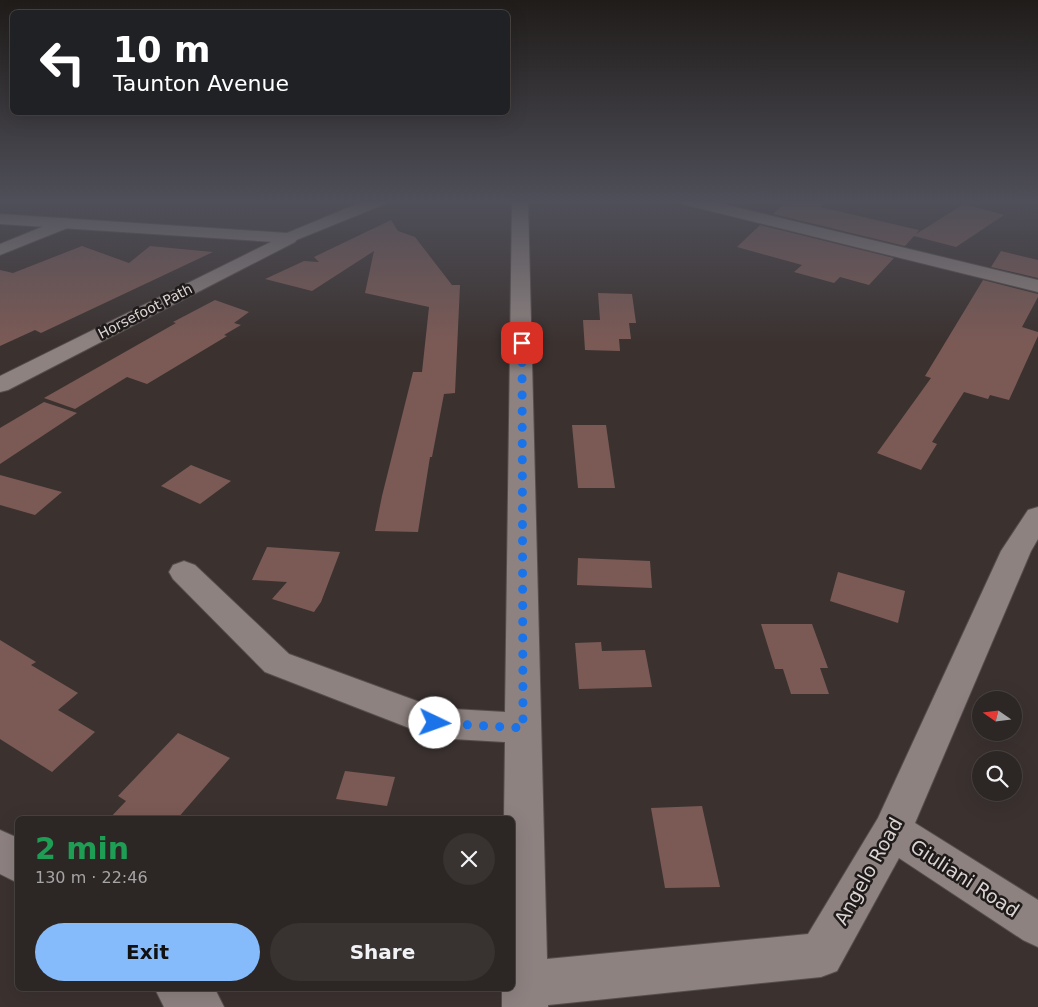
<!DOCTYPE html>
<html lang="en">
<head>
<meta charset="utf-8">
<style>
	:root { --surface:#2c2624; --page:#383231; --text:#f1f3f6; --muted:#a6a5a6; --line:#484341; --accent:#85bbfb }
	body { margin:0; font-family:"DejaVu Sans",sans-serif; background:var(--page); color:var(--text); height:100vh; display:flex; flex-direction:column; font-size:19px; white-space:nowrap }
	* { box-sizing:border-box; margin:0 }
	p { font-size:16px; color:var(--muted) }
	.icon { flex:none; width:28px; height:28px; fill:none; stroke:currentColor; stroke-width:2; stroke-linecap:round; stroke-linejoin:round }
	.map { position:relative; flex:1; overflow:hidden }
	.side { position:absolute; left:15px; top:816px; width:500px; height:175px; display:flex; flex-direction:column; background:var(--surface); border-radius:8px; box-shadow:0 5px 20px #0002,0 0 0 1px var(--line) }
	.side>* { flex:none }
	.guide { position:absolute; left:10px; top:10px; width:500px; height:105px; border-radius:8px; box-shadow:0 5px 20px #0002,0 0 0 1px var(--line); background:#202124; color:#fff; overflow:hidden }
	.needle { width:32px; rotate:284deg }
	.tools { position:absolute; left:972px; top:691px; display:grid; gap:10px }
	.tools a { display:grid; place-items:center; width:50px; height:50px; border-radius:50%; background:var(--surface); box-shadow:0 5px 20px #0002,0 0 0 1px var(--line); font-size:25px }
	.pin { position:absolute; display:grid; place-items:center; width:42px; height:42px; color:#fff; margin:-21px; border-radius:10px; box-shadow:0 2px 8px #0006 }
	.me { position:absolute; width:55px; margin:-28px; rotate:93deg; stroke-linejoin:round; filter:drop-shadow(0 0 4px #0008) }
	.turn { display:flex; align-items:center; gap:18px; height:105px; padding:0 20px; font-size:22px }
	.turn .icon { width:65px; height:65px; stroke-width:2.5 }
	.turn b { display:block; font-size:35px; line-height:42px }
	.round { display:grid; place-items:center; flex:none; width:52px; height:52px; border-radius:26px; background:var(--page) }
	.summary { display:flex; align-items:center; justify-content:space-between; height:85px; padding:0 20px }
	h1 { font-size:30px; font-weight:700; line-height:38px; color:#1e9e55 }
	.action { display:flex; gap:10px; margin-top:auto; padding:10px 20px }
	.action a { flex:1; height:58px; border-radius:30px; background:var(--accent); color:#111; font-size:20px; font-weight:700; line-height:58px; text-align:center }
	.action a+a { background:var(--page); color:var(--text) }
	.map>svg:first-child { display:block }
	.building { fill:#7b5a55 }
	.lines { fill:none; stroke-linecap:round; stroke-linejoin:round }
	.minor-casing { stroke:#564e4c; stroke-width:2 }
	.tertiary-casing { stroke:#564e4c; stroke-width:2 }
	.minor { fill:#8d8280; fill-rule:evenodd }
	.tertiary { fill:#8d8280; fill-rule:evenodd }
	.route { stroke:#1a73e8; stroke-width:9; stroke-dasharray:0 16.2 }
	.labels { text-anchor:middle; dominant-baseline:central; stroke-width:5; stroke-linejoin:round; paint-order:stroke }
	.far-street-label { font-size:14px; fill:#dbd4d3; stroke:#1f1b1a }
	.near-street-label { font-size:19px; fill:#dbd4d3; stroke:#1f1b1a }
</style>
</head>
<body>
<div class="map">
<svg width="1038" height="1007" viewBox="0 0 1038 1007">
	<rect width="100%" height="100%" fill="#3b3230"/>
	<path class="building" d="M 787,201 L 826,201 L 820,207 L 919,230 L 916,234 L 964,204 L 1004,215 L 956,247 L 914,236 L 905,246 L 773,214 Z
		M 391,220 L 398,231 L 415,237 L 452,285 L 460,285 L 455,393 L 444,394 L 432,457 L 430,457 L 418,532 L 375,531 L 382,496 L 413,372 L 422,372 L 429,307 L 365,293 L 374,251 L 312,291 L 265,279 L 304,261 L 319,262 L 314,257 Z
		M 760,225 L 894,258 L 869,285 L 840,277 L 834,283 L 794,272 L 802,265 L 737,247 Z
		M 82,246 L 129,263 L 150,246 L 213,252 L 41,333 L 35,330 L 0,346 L 0,270 L 13,273 Z
		M 1001,251 L 1038,260 L 1038,278 L 991,267 Z
		M 983,280 L 1038,294 L 1038,297 L 1022,327 L 1038,332 L 1038,336 L 1009,400 L 990,395 L 988,399 L 964,392 L 932,442 L 937,444 L 921,470 L 877,453 L 931,378 L 925,376 Z
		M 598,293 L 632,294 L 636,323 L 629,323 L 631,339 L 619,339 L 620,351 L 585,350 L 583,320 L 600,320 Z
		M 215,300 L 249,312 L 234,323 L 241,325 L 224,335 L 227,336 L 147,384 L 127,377 L 75,409 L 44,398 L 176,323 L 173,322 Z
		M 44,402 L 77,413 L 0,464 L 0,428 Z
		M 572,425 L 606,425 L 615,488 L 578,488 Z
		M 191,465 L 231,481 L 200,504 L 161,486 Z
		M 0,475 L 62,492 L 35,515 L 0,505 Z
		M 267,547 L 340,552 L 321,602 L 314,612 L 272,599 L 287,582 L 252,580 Z
		M 578,558 L 650,561 L 652,588 L 577,585 Z
		M 838,572 L 905,591 L 898,623 L 830,601 Z
		M 761,624 L 812,624 L 828,668 L 820,668 L 829,694 L 791,694 L 783,669 L 775,669 Z
		M 0,640 L 36,662 L 31,665 L 78,693 L 58,710 L 95,732 L 52,772 L 0,739 Z
		M 601,642 L 602,651 L 645,650 L 652,687 L 579,689 L 575,643 Z
		M 178,733 L 230,758 L 177,819 L 109,819 L 126,801 L 118,796 Z
		M 345,771 L 395,777 L 387,806 L 336,799 Z
		M 702,806 L 720,887 L 665,888 L 651,808 Z"/>
	<g class="lines">
		<g class="minor-casing">
			<path id="minor" d="M 512,201 L 528,201 L 547,959 L 808,934 L 878,818 L 1001,551 L 1028,510 L 1038,507 L 1038,539 L 1031,551 L 915,823 L 1038,900 L 1038,947 L 1023,940 L 899,858 L 837,971 L 821,977 L 548,1005 L 548,1007 L 502,1007 L 502,989 L 512,989 L 512,819 L 504,819 L 505,742 L 435,738 L 265,672 L 173,579 L 169,572 L 173,565 L 184,561 L 195,565 L 289,654 L 436,708 L 505,712 Z
				M 680,201 L 710,201 L 1038,280 L 1038,292 L 682,204 Z
				M 64,218 L 70,219 L 72,223 L 70,227 L 0,255 L 0,244 Z
				M 289,233 L 295,234 L 298,238 L 295,242 L 8,390 L 0,392 L 0,376 Z
				M 0,830 L 18,838 L 18,883 L 0,874 Z
				M 155,989 L 215,989 L 224,1007 L 164,1007 Z"/>
		</g>
		<g class="tertiary-casing">
			<path id="tertiary" d="M 364,201 L 387,201 L 385,204 L 289,243 L 0,224 L 0,214 L 287,233 Z"/>
		</g>
		<use href="#minor" class="minor"/>
		<use href="#tertiary" class="tertiary"/>
	</g>
	<linearGradient id="sky" x2="0" y2="1"><stop stop-color="#201c1a"/><stop offset="0.59" stop-color="#4f4f59"/><stop offset="1" stop-color="#4f4f59" stop-opacity="0"/></linearGradient>
	<rect width="1038" height="342" fill="url(#sky)"/>
	<g class="lines">
		<path class="route" d="M 435,723 L 523,728 L 522,343"/>
	</g>
	<g class="labels">
		<g class="far-street-label">
			<text transform="translate(145 311) rotate(-27)">Horsefoot Path</text>
		</g>
		<g class="near-street-label">
			<text transform="translate(868 871) rotate(-61)">Angelo Road</text>
			<text transform="translate(965 878) rotate(33)">Giuliani Road</text>
		</g>
	</g>
</svg>
<div class="tools">
<a><svg class="needle" viewBox="-14 -14 28 28"><path d="M0-13l5 13h-10z" fill="#e53935"/><path d="M0 13l5-13h-10z" fill="#a6a5a6"/></svg></a>
<a><svg class="icon" aria-label="search" viewBox="0 0 24 24"><circle cx="10" cy="10" r="6"/><path d="M15 15l6 6"/></svg></a>
</div>
<div class="pin" style="left:522px;top:343px;background:#d93025"><svg class="icon" aria-label="arrive" viewBox="0 0 24 24"><path d="M6 21V4h12l-3 4 3 4H6"/></svg></div>
<svg class="me" style="left:435px;top:723px" viewBox="-20 -20 40 40"><circle r="19" fill="#fff"/><path d="M0-13L10 11 0 6-10 11z" fill="#1a73e8"/></svg>
<div class="guide">
<div class="turn"><svg class="icon" aria-label="left" viewBox="0 0 24 24"><path d="M17 20v-9H6M10 6l-5 5 5 5"/></svg><div><b>10 m</b>Taunton Avenue</div></div>
</div>
<section class="side">
<div class="summary"><div><h1>2 min</h1><p>130 m · 22:46</p></div><a class="round"><svg class="icon" aria-label="close" viewBox="0 0 24 24"><path d="M6 6l12 12M18 6L6 18"/></svg></a></div>
<div class="action"><a>Exit</a><a>Share</a></div>
</section>
</div>
</body>
</html>
